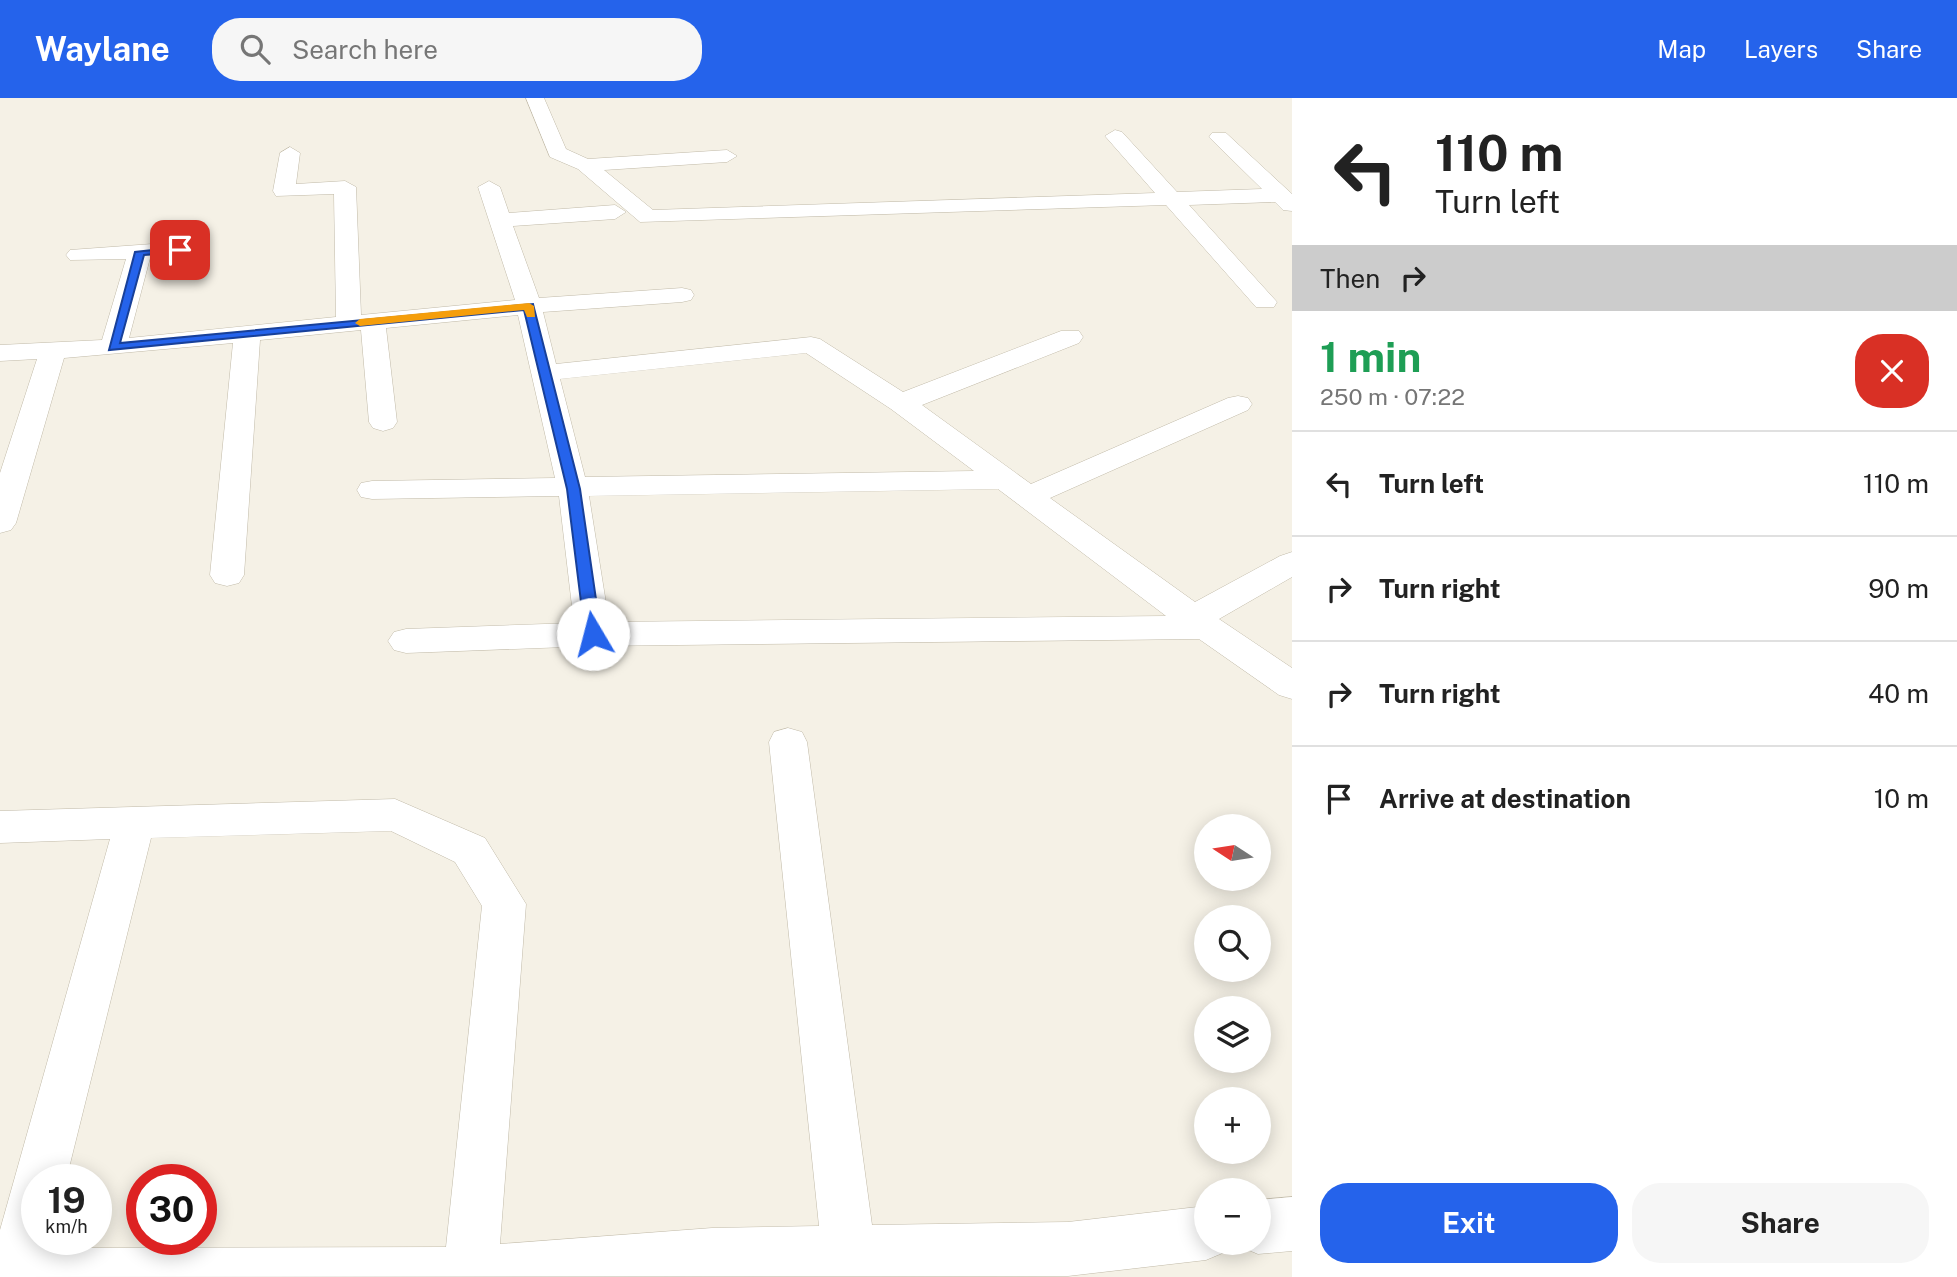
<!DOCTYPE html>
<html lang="en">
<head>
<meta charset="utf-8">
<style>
	:root { --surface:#fff; --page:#f6f6f6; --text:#222; --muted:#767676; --line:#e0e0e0; --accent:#2563eb }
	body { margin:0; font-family:"Public Sans",sans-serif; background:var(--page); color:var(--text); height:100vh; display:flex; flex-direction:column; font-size:26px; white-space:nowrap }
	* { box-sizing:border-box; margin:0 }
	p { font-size:23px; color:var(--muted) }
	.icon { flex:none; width:38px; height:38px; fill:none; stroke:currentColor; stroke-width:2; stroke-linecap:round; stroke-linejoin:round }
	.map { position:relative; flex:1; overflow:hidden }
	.details { display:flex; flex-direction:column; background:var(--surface); width:665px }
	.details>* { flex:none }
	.guide { background:#fff; color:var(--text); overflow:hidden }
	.needle { width:46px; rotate:282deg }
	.fabs { position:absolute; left:1194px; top:716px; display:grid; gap:14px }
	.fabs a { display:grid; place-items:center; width:77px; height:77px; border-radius:50%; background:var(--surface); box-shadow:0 4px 18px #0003; font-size:35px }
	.speed { position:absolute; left:21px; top:1066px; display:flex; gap:14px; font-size:35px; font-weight:700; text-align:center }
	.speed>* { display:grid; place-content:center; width:91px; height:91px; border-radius:50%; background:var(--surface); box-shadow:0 4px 18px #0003; line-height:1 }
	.speed small { font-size:18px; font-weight:400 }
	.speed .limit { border:10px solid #d22; background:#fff; color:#111 }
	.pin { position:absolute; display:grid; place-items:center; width:60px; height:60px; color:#fff; margin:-30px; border-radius:14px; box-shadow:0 4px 10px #0006 }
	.me { position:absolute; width:77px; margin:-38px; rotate:352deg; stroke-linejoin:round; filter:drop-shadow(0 0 5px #0008) }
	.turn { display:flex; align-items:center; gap:24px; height:147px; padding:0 28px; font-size:32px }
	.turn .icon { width:91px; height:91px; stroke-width:2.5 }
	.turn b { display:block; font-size:49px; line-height:60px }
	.then { display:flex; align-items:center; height:66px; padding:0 28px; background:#0003; gap:14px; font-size:26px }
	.round { display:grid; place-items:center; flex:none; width:74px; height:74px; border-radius:28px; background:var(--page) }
	.summary { display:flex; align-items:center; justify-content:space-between; height:119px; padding:0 28px }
	h1 { font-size:42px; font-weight:700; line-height:52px; color:#1e9e55 }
	.cta { display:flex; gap:14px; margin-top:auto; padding:14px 28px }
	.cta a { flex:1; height:80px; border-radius:28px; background:var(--accent); color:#fff; font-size:28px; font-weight:700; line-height:80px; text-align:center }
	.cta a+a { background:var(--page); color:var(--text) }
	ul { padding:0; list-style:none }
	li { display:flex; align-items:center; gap:21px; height:105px; padding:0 28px; border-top:2px solid var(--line) }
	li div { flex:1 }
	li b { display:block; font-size:26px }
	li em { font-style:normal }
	header { display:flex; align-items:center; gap:42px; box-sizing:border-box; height:98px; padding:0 35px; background:var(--accent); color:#fff }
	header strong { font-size:33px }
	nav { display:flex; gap:38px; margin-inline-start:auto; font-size:24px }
	.search { width:490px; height:63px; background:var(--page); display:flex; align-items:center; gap:18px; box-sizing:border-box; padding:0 24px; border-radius:28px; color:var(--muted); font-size:26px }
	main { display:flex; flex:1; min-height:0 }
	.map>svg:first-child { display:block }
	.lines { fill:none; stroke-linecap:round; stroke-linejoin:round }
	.minor-casing { stroke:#c1baa8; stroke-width:1 }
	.minor { fill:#fff; fill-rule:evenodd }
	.route { fill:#2563eb; stroke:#184099; stroke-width:2 }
	.slow { fill:#f59e0b }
</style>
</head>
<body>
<header>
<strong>Waylane</strong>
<div class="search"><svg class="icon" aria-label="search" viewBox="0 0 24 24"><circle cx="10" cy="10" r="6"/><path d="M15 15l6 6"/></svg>Search here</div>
<nav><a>Map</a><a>Layers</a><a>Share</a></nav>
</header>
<main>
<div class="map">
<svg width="1292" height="1179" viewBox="0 0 1292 1179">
	<rect width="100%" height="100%" fill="#f5f1e6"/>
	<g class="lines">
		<g class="minor-casing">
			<path id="minor" d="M 526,0 L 544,0 L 566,51 L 588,61 L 727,52 L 737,58 L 727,64 L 604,72 L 653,112 L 1155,95 L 1105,38 L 1115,32 L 1122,34 L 1177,94 L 1262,91 L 1209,39 L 1212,35 L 1226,35 L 1292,96 L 1292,113 L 1283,112 L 1275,104 L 1189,107 L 1277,204 L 1274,209 L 1256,209 L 1166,107 L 640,124 L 578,71 L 550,59 Z
				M 290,49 L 300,55 L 296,86 L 345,83 L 356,89 L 361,217 L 515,202 L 478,89 L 489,83 L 500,89 L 509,115 L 615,107 L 626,114 L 615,121 L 513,128 L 539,200 L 682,190 L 691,192 L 694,197 L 691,202 L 682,204 L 543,214 L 556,266 L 811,239 L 820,241 L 903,294 L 1061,233 L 1079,233 L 1083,239 L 1079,245 L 922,307 L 1031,386 L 1228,300 L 1238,298 L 1248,300 L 1252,306 L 1248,312 L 1050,400 L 1195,504 L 1280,458 L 1292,454 L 1292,479 L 1219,521 L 1292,570 L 1292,601 L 1279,597 L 1199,541 L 593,548 L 406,555 L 394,552 L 388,543 L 394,534 L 406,531 L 574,525 L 559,398 L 372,401 L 361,399 L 357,392 L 361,385 L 372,383 L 555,380 L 518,217 L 386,230 L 397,324 L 393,330 L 383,333 L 373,330 L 369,324 L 361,232 L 260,242 L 244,477 L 239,485 L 227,488 L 215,485 L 210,477 L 233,245 L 64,260 L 16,425 L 11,432 L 0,435 L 0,375 L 37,261 L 0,263 L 0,247 L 102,242 L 126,161 L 70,162 L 66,157 L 70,152 L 180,144 L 188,146 L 192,151 L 188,156 L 150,160 L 129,240 L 336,219 L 334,96 L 276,98 L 273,93 L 280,55 ZM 806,255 L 891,311 L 974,373 L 585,379 L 560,281 ZM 998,391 L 1166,518 L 609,524 L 589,398 Z
				M 788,630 L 802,634 L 807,644 L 872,1127 L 1068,1124 L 1206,1108 L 1206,1144 L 1229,1144 L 1225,1154 L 1206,1162 L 1068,1178 L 0,1179 L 0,1132 L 110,741 L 0,745 L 0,713 L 395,701 L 485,740 L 526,806 L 500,1146 L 712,1130 L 819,1128 L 769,644 L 774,634 ZM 391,733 L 455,764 L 482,808 L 446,1149 L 49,1150 L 51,1141 L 37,1141 L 37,1082 L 66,1082 L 151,740 Z
				M 1292,1099 L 1292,1153 L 1258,1156 L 1239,1148 L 1238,1144 L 1258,1144 L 1258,1102 Z"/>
		</g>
		<use href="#minor" class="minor"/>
	</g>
	<path class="route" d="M 180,149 L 183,154 L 144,157 L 120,245 L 533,206 L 580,391 L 601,536 L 598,540 L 593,541 L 585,536 L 567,391 L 524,212 L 109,252 L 135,154 Z"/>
	<path class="slow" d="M 529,205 L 534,208 L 535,219 L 527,219 L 524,212 L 360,228 L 355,225 L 360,221 Z"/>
</svg>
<div class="fabs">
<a><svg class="needle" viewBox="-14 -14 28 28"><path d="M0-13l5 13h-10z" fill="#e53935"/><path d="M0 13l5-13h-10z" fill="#767676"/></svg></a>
<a><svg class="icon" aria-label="search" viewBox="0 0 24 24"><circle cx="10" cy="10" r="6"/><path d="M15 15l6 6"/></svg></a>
<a><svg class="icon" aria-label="layers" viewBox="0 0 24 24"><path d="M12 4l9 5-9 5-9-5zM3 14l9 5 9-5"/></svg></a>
<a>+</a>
<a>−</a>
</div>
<div class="speed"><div>19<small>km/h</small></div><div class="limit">30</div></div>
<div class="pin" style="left:180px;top:152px;background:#d93025"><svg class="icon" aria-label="arrive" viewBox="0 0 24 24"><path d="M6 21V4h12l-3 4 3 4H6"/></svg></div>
<svg class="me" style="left:593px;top:536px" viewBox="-20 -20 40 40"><circle r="19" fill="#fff"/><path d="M0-13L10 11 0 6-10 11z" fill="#2563eb"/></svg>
</div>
<section class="details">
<div class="guide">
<div class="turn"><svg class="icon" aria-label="left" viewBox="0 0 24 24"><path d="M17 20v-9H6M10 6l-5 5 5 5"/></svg><div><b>110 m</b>Turn left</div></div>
<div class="then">Then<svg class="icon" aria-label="right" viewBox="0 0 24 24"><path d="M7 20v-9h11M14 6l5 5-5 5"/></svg></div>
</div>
<div class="summary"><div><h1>1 min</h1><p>250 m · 07:22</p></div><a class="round" style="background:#d93025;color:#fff"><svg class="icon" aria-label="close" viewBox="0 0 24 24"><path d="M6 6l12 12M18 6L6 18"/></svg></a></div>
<ul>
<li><svg class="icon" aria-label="left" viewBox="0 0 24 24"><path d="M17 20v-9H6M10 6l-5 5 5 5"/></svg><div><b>Turn left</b></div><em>110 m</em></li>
<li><svg class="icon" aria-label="right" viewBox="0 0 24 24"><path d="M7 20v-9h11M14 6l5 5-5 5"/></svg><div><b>Turn right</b></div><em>90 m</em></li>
<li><svg class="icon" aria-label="right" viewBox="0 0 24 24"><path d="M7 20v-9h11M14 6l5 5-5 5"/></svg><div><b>Turn right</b></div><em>40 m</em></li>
<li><svg class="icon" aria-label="arrive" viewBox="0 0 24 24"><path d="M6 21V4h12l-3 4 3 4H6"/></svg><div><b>Arrive at destination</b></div><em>10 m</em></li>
</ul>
<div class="cta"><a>Exit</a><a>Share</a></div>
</section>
</main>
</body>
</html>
